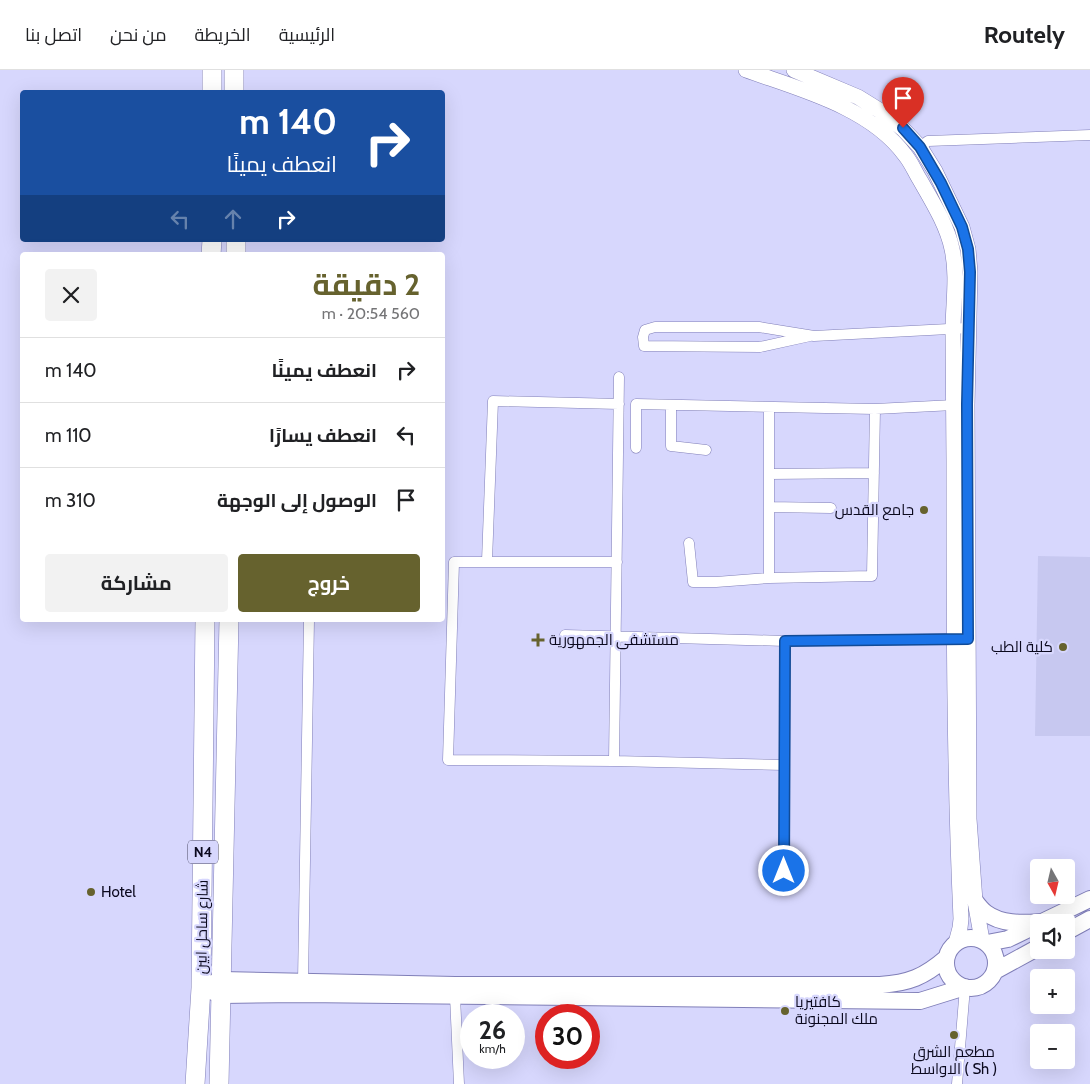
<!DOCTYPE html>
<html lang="ar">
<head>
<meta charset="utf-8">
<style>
	:root { --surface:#fff; --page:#f2f2f2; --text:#202124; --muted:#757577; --line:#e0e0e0; --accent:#66622e }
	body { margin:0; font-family:Cabin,Cairo,sans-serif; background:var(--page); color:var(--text); direction:rtl; height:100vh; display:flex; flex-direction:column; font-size:19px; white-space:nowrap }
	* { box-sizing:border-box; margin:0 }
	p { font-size:16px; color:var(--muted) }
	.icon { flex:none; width:28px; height:28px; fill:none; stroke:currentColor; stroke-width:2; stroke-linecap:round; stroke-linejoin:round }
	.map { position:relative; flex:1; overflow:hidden; direction:ltr }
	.drawer { position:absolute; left:20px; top:182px; width:425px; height:370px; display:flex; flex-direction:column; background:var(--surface); border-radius:5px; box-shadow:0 5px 20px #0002; direction:rtl }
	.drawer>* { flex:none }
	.guide { position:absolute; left:20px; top:20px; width:425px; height:152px; border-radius:5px; box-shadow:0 5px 20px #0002; direction:rtl; background:#1a4fa0; color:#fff; overflow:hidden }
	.needle { width:32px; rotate:172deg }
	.fabs { position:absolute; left:1030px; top:789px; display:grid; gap:10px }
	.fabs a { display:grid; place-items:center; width:45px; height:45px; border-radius:5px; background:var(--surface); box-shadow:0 5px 20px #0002; font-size:25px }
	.speed { position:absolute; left:460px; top:934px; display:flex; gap:10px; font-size:25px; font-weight:700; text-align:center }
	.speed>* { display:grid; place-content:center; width:65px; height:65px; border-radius:50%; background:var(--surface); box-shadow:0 5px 20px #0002; line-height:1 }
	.speed small { font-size:12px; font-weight:400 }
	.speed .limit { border:8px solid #d22; background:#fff; color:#111 }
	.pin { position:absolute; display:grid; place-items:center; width:42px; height:42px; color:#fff; margin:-51px -21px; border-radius:50% 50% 50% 0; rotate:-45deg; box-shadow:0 0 5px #0007 }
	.pin .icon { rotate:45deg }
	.me { position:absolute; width:55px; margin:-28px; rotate:0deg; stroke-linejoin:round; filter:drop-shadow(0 0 4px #0008) }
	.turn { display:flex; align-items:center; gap:18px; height:105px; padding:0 25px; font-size:22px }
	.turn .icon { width:65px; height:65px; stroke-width:2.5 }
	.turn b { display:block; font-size:35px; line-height:42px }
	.lanes { display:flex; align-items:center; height:48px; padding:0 25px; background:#0003; justify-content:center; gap:25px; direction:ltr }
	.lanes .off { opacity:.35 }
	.round { display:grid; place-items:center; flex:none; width:52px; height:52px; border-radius:5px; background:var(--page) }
	.head { display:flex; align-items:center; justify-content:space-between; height:85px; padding:0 25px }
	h1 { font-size:30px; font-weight:700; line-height:38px; color:var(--accent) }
	.cta { display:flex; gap:10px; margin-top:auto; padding:10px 25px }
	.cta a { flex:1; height:58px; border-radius:5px; background:var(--accent); color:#fff; font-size:20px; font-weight:700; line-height:58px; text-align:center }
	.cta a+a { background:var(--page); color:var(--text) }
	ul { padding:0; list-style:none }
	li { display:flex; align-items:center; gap:15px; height:65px; padding:0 25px; border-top:1px solid var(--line) }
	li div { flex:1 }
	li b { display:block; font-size:19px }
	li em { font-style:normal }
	header { display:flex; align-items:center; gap:30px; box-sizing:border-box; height:70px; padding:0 25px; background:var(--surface); border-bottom:1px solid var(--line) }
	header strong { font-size:24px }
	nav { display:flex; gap:28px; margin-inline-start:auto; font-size:18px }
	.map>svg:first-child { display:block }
	.built { fill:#c7c8f0 }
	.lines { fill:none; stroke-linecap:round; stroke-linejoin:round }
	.street-casing { stroke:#807fb8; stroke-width:11 }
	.secondary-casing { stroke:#807fb8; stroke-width:16 }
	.primary-casing { stroke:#807fb8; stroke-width:18 }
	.highway-casing { stroke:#807fb8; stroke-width:20 }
	.street { stroke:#fff; stroke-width:10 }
	.secondary { stroke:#fff; stroke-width:15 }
	.primary { stroke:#fff; stroke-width:16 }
	.highway { stroke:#fff; stroke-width:19 }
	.route-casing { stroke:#114b97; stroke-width:12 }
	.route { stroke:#1a73e8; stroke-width:9 }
	.poi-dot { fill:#66622e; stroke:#d7d7fd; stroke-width:2 }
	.labels { text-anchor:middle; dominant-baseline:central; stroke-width:4.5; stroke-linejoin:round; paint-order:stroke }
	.shield { fill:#d7d7fd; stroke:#484761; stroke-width:1 }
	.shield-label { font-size:14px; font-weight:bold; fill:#0b091e }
	.poi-label { font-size:15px; fill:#0b091e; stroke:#d7d7fd; text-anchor:start }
	.street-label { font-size:15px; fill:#0b091e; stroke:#d7d7fd }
</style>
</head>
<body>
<header>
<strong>Routely</strong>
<nav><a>الرئيسية</a><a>الخريطة</a><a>من نحن</a><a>اتصل بنا</a></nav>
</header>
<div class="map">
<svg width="1090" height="1014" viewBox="0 0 1090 1014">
	<rect width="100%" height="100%" fill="#d7d7fd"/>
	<path class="built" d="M 1038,486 L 1090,487 L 1090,666 L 1035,666 Z"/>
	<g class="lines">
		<g class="street-casing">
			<path id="street" d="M 920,77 L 928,71 L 1090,65
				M 810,266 L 760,277 L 644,276 L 643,267 L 645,260 L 655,257 L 759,257 L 814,266 L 968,258
				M 671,335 L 671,376 L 706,380
				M 636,378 L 636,334 L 875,339 L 954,335
				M 769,404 L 874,403
				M 769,437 L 831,438
				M 689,473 L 693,512 L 716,512 L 769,508 L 872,506 L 875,339
				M 487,491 L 493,331 L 619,334
				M 617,492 L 454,492 L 448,690 L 614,691 L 784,695
				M 769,508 L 769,337
				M 565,565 L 785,571 L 954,569
				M 614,691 L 619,307
				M 784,801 L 785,571
				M 303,911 L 309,550
				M 455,926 L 459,1014
				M 957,1014 L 965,917"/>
		</g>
		<g class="secondary-casing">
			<path id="secondary" d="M 746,0 C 799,19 870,37 905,85 C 911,92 915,102 920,110 C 932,131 947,155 952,179 C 958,206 953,234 953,261 C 953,304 954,348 954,391 C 954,544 954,696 961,849 L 960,858 L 956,873
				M 794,0 L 858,27 L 879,40 L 903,59 L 920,77 L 935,101 L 962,157 L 968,179 L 970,202 L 967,335 L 969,749 L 975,831 L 982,870"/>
		</g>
		<g class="primary-casing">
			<path id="primary" d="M 975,831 C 978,835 982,840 986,843 C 1002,855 1024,853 1042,852
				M 1042,852 L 1090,829
				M 1066,862 L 1090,849
				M946 893a25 25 0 1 1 50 0a25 25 0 1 1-50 0Z
				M 987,873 L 1008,869 L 1039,854
				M 995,901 L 1039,877
				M 210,914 L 222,910 L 455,915 L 880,915 C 909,913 924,907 946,888
				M 201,918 L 222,925 L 302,924 L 920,931 L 965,917"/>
		</g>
		<g class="highway-casing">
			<path id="highway" d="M 234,0 L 234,22
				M 212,22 L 212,0
				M 236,170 L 236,185
				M 211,185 L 212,170
				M 195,1014 L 201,918 L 205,550
				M 219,1014 L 229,550"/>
		</g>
		<use href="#street" class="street"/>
		<use href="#secondary" class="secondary"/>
		<use href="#primary" class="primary"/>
		<use href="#highway" class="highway"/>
	</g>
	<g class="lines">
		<g class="route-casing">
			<path id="route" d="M 784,801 L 785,571 L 968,569 L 967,334 L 970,202 L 968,179 L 962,157 L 941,113 L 920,77 L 903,58"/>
		</g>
		<use href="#route" class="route"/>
	</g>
	<g class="poi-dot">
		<circle cx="924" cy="440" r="5"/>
		<path d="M535.5 562.5h5v5h5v5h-5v5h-5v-5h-5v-5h5z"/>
		<circle cx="1063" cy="577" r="5"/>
		<circle cx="91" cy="822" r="5"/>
		<circle cx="785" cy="941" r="5"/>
		<circle cx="954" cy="965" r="5"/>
	</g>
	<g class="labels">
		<rect class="shield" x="188" y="770.5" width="30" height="23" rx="4"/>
		<g class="shield-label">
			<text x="203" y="782">N4</text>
		</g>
		<g class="poi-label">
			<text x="914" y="440" text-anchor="end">جامع القدس</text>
			<text x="549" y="570">مستشفى الجمهورية</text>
			<text x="1053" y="577" text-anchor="end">كلية الطب</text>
			<text x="101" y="822">Hotel</text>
			<text x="795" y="932">كافتيريا<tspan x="795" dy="17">ملك المجنونة</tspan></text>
			<text x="954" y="982" text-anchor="middle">مطعم الشرق<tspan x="954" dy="17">الاواسط ( Sh )</tspan></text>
		</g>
		<g class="street-label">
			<text transform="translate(202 857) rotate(-89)">شارع ساحل ابين</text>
		</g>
	</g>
</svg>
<div class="fabs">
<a><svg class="needle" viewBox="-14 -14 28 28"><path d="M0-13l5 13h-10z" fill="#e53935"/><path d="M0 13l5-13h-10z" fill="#757577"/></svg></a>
<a><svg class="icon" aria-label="sound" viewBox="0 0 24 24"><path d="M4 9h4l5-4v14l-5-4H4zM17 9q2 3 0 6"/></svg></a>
<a>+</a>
<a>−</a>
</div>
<div class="speed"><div>26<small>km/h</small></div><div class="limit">30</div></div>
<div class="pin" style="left:903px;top:58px;background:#d93025"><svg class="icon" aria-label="arrive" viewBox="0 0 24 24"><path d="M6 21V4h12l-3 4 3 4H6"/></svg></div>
<svg class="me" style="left:784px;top:801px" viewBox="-20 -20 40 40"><circle r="17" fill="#1a73e8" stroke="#fff" stroke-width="3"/><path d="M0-11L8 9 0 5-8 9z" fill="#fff"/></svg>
<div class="guide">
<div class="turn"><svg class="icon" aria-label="right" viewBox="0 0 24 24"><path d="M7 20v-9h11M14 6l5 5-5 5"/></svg><div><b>140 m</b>انعطف يمينًا</div></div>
<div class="lanes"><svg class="icon off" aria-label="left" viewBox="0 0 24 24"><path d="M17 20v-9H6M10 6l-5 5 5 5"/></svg><svg class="icon off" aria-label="ahead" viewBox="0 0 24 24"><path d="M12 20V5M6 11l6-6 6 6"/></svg><svg class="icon" aria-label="right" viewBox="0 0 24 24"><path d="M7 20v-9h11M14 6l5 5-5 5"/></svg></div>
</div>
<section class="drawer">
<div class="head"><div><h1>2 دقيقة</h1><p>560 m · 20:54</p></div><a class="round"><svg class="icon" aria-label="close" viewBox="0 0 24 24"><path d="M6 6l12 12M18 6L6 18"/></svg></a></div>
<ul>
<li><svg class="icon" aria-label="right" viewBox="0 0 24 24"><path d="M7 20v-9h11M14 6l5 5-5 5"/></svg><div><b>انعطف يمينًا</b></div><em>140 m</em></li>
<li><svg class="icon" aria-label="left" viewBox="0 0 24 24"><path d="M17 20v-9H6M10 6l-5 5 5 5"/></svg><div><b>انعطف يسارًا</b></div><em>110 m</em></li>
<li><svg class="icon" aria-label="arrive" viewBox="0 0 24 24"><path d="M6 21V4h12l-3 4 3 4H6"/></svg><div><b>الوصول إلى الوجهة</b></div><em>310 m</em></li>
</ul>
<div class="cta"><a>خروج</a><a>مشاركة</a></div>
</section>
</div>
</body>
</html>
